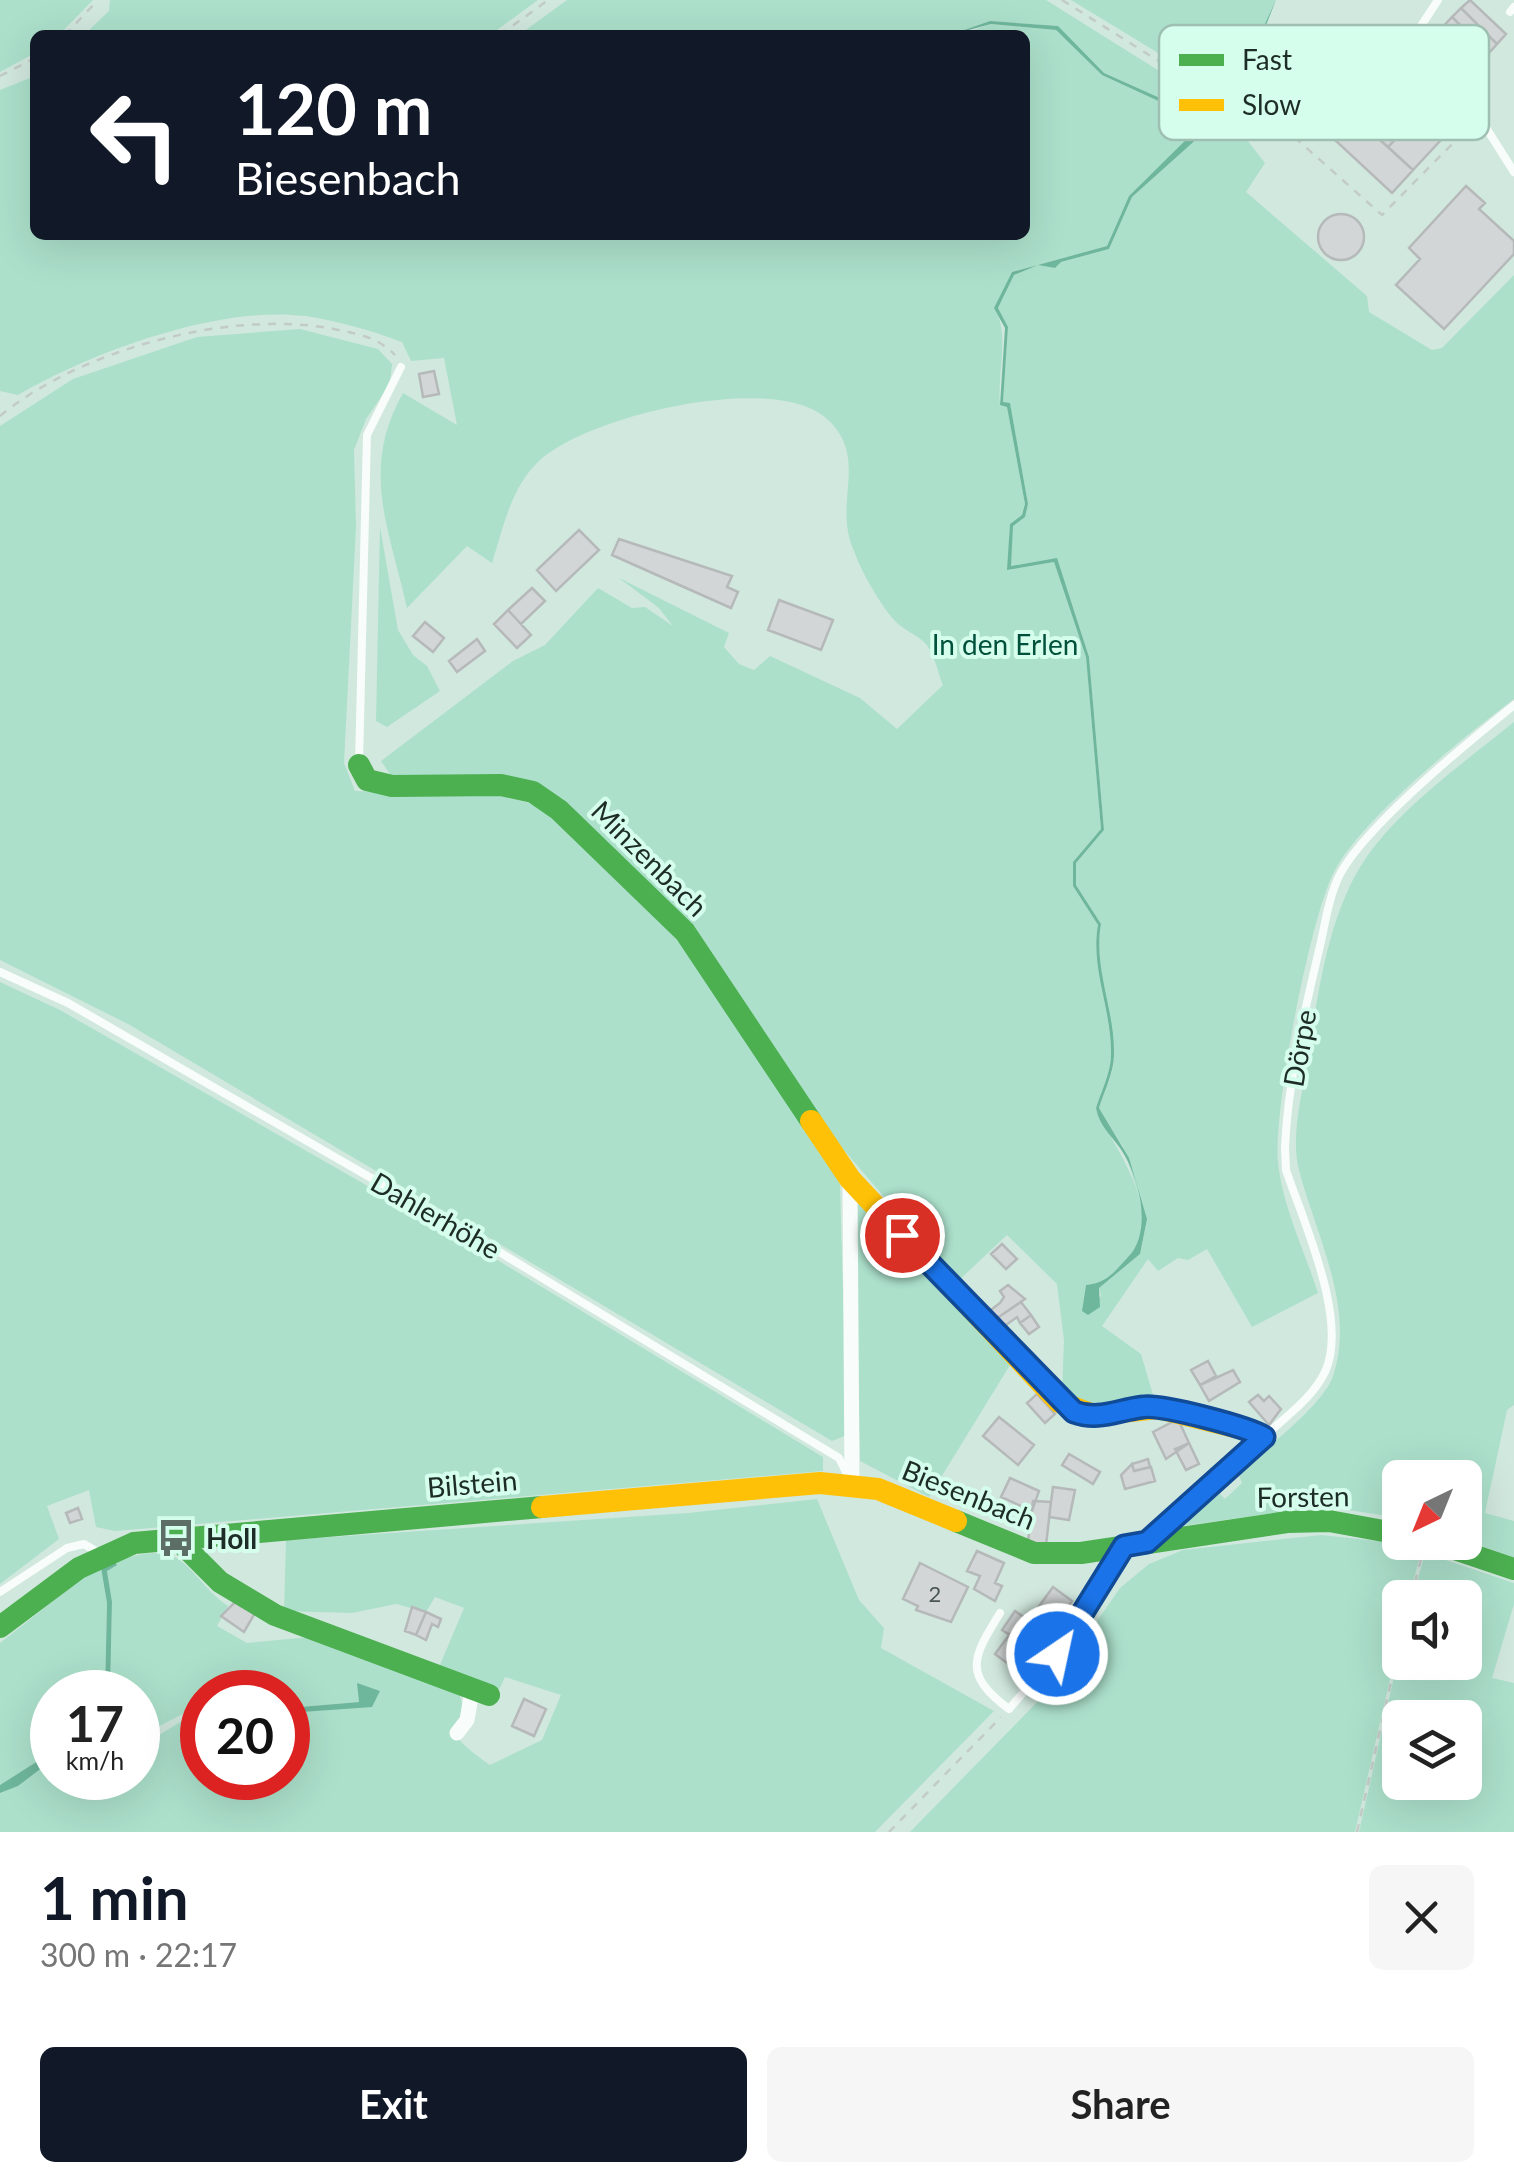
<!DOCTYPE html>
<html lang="en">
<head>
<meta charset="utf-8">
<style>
	:root { --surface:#fff; --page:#f6f6f6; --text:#222; --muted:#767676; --accent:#111827 }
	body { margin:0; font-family:Lato,sans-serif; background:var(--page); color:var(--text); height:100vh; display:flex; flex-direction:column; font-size:38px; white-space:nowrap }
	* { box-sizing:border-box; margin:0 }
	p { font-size:32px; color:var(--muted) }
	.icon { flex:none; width:55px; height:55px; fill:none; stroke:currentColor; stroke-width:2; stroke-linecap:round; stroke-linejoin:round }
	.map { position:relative; height:1832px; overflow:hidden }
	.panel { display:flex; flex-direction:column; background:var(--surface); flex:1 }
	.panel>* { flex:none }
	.top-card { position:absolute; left:30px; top:30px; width:1000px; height:210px; border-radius:15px; box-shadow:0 10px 40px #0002; background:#111827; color:#fff; overflow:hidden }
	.needle { width:65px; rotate:223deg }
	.buttons { position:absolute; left:1382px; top:1460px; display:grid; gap:20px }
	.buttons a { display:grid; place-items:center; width:100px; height:100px; border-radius:15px; background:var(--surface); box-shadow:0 10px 40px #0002; font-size:50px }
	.speed { position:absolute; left:30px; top:1670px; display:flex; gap:20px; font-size:50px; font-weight:700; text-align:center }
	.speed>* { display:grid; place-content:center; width:130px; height:130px; border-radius:50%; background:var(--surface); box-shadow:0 10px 40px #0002; line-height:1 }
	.speed small { font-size:25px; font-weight:400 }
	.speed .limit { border:15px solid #d22; background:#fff; color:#111 }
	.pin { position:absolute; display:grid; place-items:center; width:85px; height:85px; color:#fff; margin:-42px; border:5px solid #fff; border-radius:50%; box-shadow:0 2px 10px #0007 }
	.me { position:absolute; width:110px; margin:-55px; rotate:34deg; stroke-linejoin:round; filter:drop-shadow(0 0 8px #0008) }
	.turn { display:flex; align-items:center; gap:35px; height:210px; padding:0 40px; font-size:45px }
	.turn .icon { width:130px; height:130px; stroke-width:2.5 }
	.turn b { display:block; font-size:70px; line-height:85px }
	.round { display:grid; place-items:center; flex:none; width:105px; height:105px; border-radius:15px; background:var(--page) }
	.head { display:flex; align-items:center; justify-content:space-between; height:170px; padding:0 40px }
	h1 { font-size:60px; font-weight:700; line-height:75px; color:var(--accent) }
	.cta { display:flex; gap:20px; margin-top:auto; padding:20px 40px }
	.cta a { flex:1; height:115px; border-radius:15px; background:var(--accent); color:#fff; font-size:40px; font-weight:700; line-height:115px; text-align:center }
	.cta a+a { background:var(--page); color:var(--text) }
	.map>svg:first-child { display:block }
	.green { fill:#ace0cb; fill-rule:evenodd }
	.water { fill:#6eb69c }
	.building { fill:#d3d6d6; stroke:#b6b9b9; stroke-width:2.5 }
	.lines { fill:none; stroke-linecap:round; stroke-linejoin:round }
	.path { stroke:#c3cbc8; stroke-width:2.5; stroke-dasharray:8 8; stroke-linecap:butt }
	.lane { stroke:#f8fcfa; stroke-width:8 }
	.street { stroke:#f8fcfa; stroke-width:15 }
	.fast { stroke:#4caf50; stroke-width:22 }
	.slow { stroke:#ffc107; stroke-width:22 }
	.route-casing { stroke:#114b97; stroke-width:25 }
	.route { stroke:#1a73e8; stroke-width:18 }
	.labels { text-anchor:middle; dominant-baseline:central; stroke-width:8; stroke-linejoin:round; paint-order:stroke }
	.number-label { font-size:22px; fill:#4a5652 }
	.park-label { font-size:28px; fill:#00513b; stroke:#d5feec }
	.street-label { font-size:28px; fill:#1d2c26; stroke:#d5feec }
	.poi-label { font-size:28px; font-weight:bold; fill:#1d2c26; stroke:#d5feec; text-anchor:start }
	.key { fill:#d5feec; stroke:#9ebfb1; stroke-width:2.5 }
	.key-label { font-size:28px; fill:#1d2c26 }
</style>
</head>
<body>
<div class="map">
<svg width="1514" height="1832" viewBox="0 0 1514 1832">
	<rect width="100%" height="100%" fill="#d1e8de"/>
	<path class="green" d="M 0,0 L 93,0 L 59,35 L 35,35 L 35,53 L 0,72 Z
		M 110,0 L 538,0 L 490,35 L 84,35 L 109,11 Z
		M 567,0 L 1046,0 L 1220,109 L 1207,119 L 1104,73 L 1057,26 L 990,21 L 950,35 L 519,35 Z
		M 1071,0 L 1276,0 C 1263,30 1247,97 1205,70 L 1191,73 Z
		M 991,24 L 1056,30 L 1102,75 L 1205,122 L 1129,196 L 1107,246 L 1012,272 L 995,308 C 1010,338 997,371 1000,405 L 1007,406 L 1025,504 L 1022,515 L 1010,524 L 1008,570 L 1054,562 L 1086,657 L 1101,829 L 1073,862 L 1073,886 L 1098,925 C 1090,968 1112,1011 1111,1055 C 1111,1072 1101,1092 1096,1108 C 1114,1149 1169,1216 1128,1257 C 1114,1272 1107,1283 1086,1285 L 1082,1311 L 1101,1296 L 1099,1288 L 1140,1254 L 1147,1219 L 1123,1147 L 1099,1108 C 1104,1092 1115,1072 1114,1055 C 1113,1011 1093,967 1101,924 L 1076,885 L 1076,863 L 1104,830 L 1089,657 L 1057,559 L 1010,566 L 1013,525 L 1025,517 L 1028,504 L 1010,404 L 1003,402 L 1008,327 L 998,308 L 1014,275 L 1038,265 L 1055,268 L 1061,262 L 1109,249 L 1132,197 L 1226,113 L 1265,163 L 1246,192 L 1367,296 L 1369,312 L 1432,350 L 1442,348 L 1514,275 L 1514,699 C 1465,736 1361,819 1334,872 C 1310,918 1273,1111 1278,1162 C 1282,1205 1305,1252 1318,1293 L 1252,1327 L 1207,1249 L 1188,1260 L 1178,1258 L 1158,1271 L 1148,1259 L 1102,1326 L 1141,1354 L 1154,1398 L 1099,1410 L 1062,1394 L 1064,1340 L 1057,1284 L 1007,1235 L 957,1282 L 814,1115 L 692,930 L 535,783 L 392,777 L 381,761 L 513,661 L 545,645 L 598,588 L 632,608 L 645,607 L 673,626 L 659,608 L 619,578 L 729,633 L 724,647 L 739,664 L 754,670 L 770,656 L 860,698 L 897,729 L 943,685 C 938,673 934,652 925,643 C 916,634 903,630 894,620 C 877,600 858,566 850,540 C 837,497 867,455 827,419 C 776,371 588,415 539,461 C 511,487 503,528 492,563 L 467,546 L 407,608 C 389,527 360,470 403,393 L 457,425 L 444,358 L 411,361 L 402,342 C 370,330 338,321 305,316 C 219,305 92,352 18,395 L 0,391 L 0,90 L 35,76 L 35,235 L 1025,235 L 1025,35 L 959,35 Z
		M 300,329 L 378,349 L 392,364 L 390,384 L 366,419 L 354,450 L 356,527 L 344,763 L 355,791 L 502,796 L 537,805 L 574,833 L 691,954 L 831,1162 L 840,1185 L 847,1435 L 832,1441 L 128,1024 L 0,960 L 0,426 L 73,379 L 197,337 Z
		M 380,527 L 398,630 L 413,655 L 427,666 L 440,691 L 387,727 L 376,721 Z
		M 1514,722 L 1514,1405 L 1507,1410 L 1485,1513 L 1514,1521 L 1514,1558 L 1465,1540 L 1465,1478 L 1400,1478 L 1400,1518 L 1323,1506 L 1175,1527 L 1220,1494 L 1225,1499 L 1242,1483 L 1238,1473 C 1262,1451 1323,1406 1333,1376 C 1356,1308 1316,1236 1299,1170 C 1290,1135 1303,1092 1308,1057 C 1318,994 1328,915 1364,861 C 1399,808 1465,762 1514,722 Z
		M 0,982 L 60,1010 L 499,1261 L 823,1457 L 823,1471 L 115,1531 L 96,1527 L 89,1490 L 47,1506 L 59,1539 L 0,1584 Z
		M 861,1199 L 1010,1365 L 929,1497 L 860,1461 L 856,1207 Z
		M 817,1499 L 859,1600 L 884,1628 L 881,1648 L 994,1711 L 875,1832 L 0,1832 L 0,1793 L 18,1786 L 48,1761 L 52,1760 L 52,1778 L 138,1778 L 138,1742 L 159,1735 L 202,1709 L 202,1778 L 288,1778 L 288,1713 L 372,1706 L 380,1691 L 358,1684 L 359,1702 L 288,1708 L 288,1692 L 202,1692 L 202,1704 L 138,1737 L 138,1692 L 110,1692 L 112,1602 L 107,1571 C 115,1560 121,1559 134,1556 C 188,1542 189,1579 228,1606 L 217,1626 L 247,1643 L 310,1637 L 458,1692 C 477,1731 422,1718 490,1765 L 542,1740 L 561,1695 L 505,1677 L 499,1690 L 437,1672 L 464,1608 L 435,1597 L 426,1612 L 396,1604 L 352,1613 L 284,1611 L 286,1540 L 688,1513 Z
		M 1321,1535 L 1378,1541 L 1421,1552 L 1409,1597 L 1400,1598 L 1400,1635 L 1355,1832 L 910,1832 L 1049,1690 L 1120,1588 L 1149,1564 L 1183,1550 Z
		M 1425,1553 L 1514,1583 L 1514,1604 L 1492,1678 L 1514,1683 L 1514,1832 L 1359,1832 L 1400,1650 L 1400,1662 L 1465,1662 L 1465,1598 L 1413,1597 ZM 1400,1718 L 1465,1718 L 1465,1782 L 1400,1782 Z
		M 101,1568 L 107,1603 L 105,1692 L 52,1692 L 52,1752 L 0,1785 L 0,1643 L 81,1579 Z"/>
	<path class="water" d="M 1276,0 L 1248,70 L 1234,79 L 1234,102 L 1228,111 L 1132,197 L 1109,249 L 1061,262 L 1055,268 L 1038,265 L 1014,275 L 998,308 L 1008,327 L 1003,402 L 1010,403 L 1028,504 L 1025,517 L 1013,526 L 1011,566 L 1057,558 L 1089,657 L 1104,830 L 1076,863 L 1076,885 L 1101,924 C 1093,968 1115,1010 1114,1055 C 1114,1072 1104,1092 1099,1108 L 1129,1158 L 1147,1219 L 1140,1254 L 1099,1288 L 1100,1307 L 1088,1315 L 1082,1311 L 1086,1285 C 1107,1283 1114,1272 1128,1257 C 1153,1232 1140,1177 1120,1148 C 1110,1134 1099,1125 1096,1108 C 1101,1092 1111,1072 1111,1055 C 1112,1010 1090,968 1098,925 L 1073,886 L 1073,862 L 1101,829 L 1086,657 L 1054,562 L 1007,570 L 1010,524 L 1022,515 L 1025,504 L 1007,407 L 1000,405 L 1005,328 L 994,308 L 1012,272 L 1107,246 L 1129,196 L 1204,122 L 1102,75 L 1056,30 L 991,24 L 950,35 L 990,21 L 1058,26 L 1104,73 L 1207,119 L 1227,99 L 1231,78 L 1245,67 Z
		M 114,1561 L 117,1565 L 107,1571 L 112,1602 L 110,1692 L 105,1692 L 107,1603 L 101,1568 Z
		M 357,1683 L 380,1691 L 372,1707 L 288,1713 L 288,1708 L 359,1702 Z
		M 52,1752 L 52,1760 L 18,1786 L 0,1793 L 0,1785 Z"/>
	<path class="building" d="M 1470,0 L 1506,34 L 1497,44 L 1461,8 Z
		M 1461,8 L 1497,44 L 1489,53 L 1452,17 Z
		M 1452,17 L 1464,29 L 1443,57 L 1428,43 Z
		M 1412,60 L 1444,89 L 1388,147 L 1357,119 Z
		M 1451,99 L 1466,113 L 1413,170 L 1388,147 L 1415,118 L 1425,127 Z
		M 1340,103 L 1357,119 L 1336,141 L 1320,125 Z
		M 1357,119 L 1413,170 L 1392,193 L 1336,141 Z
		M 1466,186 L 1485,203 L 1479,209 L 1514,241 L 1514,254 L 1444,329 L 1396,285 L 1420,259 L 1409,248 Z
		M1318 237a23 23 0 1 1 46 0a23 23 0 1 1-46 0Z
		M 434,371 L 439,394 L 423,397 L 419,374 Z
		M 579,530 L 599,550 L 556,591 L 537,570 Z
		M 619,539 L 732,576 L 727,587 L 738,592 L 731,608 L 612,555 Z
		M 532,588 L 545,601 L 521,624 L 508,610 Z
		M 779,600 L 833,620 L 821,650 L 768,630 Z
		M 508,610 L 531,635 L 517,648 L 494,624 Z
		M 425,622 L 444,638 L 433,652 L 413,636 Z
		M 477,639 L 485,651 L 457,672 L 449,661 Z
		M 1002,1244 L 1017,1259 L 1006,1269 L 991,1254 Z
		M 1008,1285 L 1025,1299 L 993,1321 L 987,1313 L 1000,1303 L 1004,1297 L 1000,1291 Z
		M 1021,1302 L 1031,1315 L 1020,1323 L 1017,1317 L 999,1330 L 993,1321 Z
		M 1031,1315 L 1039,1327 L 1029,1334 L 1020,1323 Z
		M 1208,1361 L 1216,1376 L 1200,1385 L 1191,1370 Z
		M 1233,1370 L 1240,1382 L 1209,1401 L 1200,1385 Z
		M 1037,1394 L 1055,1414 L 1045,1423 L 1027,1403 Z
		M 1258,1395 L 1264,1401 L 1269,1396 L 1281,1409 L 1269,1425 L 1249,1402 Z
		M 999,1417 L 1034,1445 L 1018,1465 L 983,1436 Z
		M 1178,1419 L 1189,1443 L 1166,1459 L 1153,1432 Z
		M 1189,1443 L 1199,1464 L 1186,1470 L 1175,1449 Z
		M 1069,1454 L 1100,1472 L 1093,1484 L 1062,1465 Z
		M 1148,1459 L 1150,1467 L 1134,1471 L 1132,1464 Z
		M 1132,1464 L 1134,1471 L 1151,1467 L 1155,1481 L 1125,1489 L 1121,1475 Z
		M 1010,1478 L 1039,1491 L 1032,1511 L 1001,1497 Z
		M 1053,1487 L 1075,1490 L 1069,1520 L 1049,1517 Z
		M 1033,1501 L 1051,1502 L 1046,1545 L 1028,1542 Z
		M 78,1508 L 82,1519 L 70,1523 L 66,1513 Z
		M 977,1551 L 1004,1563 L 995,1583 L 1002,1586 L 995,1601 L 974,1589 L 980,1576 L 967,1571 Z
		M 920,1563 L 968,1587 L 951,1622 L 916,1610 L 918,1606 L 903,1599 Z
		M 1053,1587 L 1072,1601 L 1056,1623 L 1037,1609 Z
		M 236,1601 L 255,1613 L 244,1632 L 221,1616 Z
		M 412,1607 L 426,1612 L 416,1635 L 405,1631 Z
		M 1015,1611 L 1027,1619 L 1015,1638 L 1002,1630 Z
		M 426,1612 L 441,1619 L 438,1627 L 432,1624 L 426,1640 L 416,1635 Z
		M 1010,1634 L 1034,1652 L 1019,1672 L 995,1654 Z
		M 524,1699 L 546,1709 L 534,1736 L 512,1726 Z"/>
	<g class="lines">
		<path class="path" d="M 1062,0 L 1233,108 L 1275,120 L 1382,215 L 1469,127
			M 65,35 L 98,0
			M 500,35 L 548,0
			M 0,76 L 35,58
			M 0,416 C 81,349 231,309 334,329 C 358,334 378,337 395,355
			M 1411,1598 L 1422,1555
			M 889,1832 L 1001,1717
			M 1357,1832 L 1400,1642"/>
		<path class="lane" d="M 1438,0 L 1413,38 L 1461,88 L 1514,172
			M 1510,12 L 1514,7
			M 359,763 L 367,435 L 401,367
			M 0,972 L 68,1003 L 501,1253 L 839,1458 L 848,1476
			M 1267,1434 C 1288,1415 1313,1397 1325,1372 C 1349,1320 1303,1221 1286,1170 L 1285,1147 C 1288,1081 1304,1014 1319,950 C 1325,926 1328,899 1339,876 C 1364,827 1468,742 1514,705
			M 0,1592 L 67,1548 L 84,1544 L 99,1553
			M 1000,1613 C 973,1657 962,1674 1009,1709 L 1057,1654 L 1119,1554"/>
		<path class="street" d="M 850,1179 L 852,1484
			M 457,1733 L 467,1720 L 472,1691"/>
		<path class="fast" d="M 359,765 L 367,780 L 392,786 L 501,785 L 533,792 L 559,810 L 685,932 L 811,1121
			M 956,1521 L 1034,1553 L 1081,1553 L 1287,1522 L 1329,1521 L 1400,1534
			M 176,1538 L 220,1582 L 275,1615 L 489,1695
			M 1147,1541 L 1264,1437 L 1247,1430
			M 1434,1542 L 1514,1569
			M 0,1627 L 79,1568 L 134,1543 L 542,1507"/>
		<path class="slow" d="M 811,1121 L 850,1179 L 1059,1402 L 1094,1415 L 1158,1408 L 1247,1430
			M 542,1507 L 820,1483 L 878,1489 L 956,1521"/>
	</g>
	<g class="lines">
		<g class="route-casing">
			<path id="route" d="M 902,1235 L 1074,1412 C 1099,1421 1117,1410 1143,1407 C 1161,1404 1248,1427 1264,1437 L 1147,1542 L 1124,1546 L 1057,1654"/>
		</g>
		<use href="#route" class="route"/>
	</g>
	<defs>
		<g id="bus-bare" transform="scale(3)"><path d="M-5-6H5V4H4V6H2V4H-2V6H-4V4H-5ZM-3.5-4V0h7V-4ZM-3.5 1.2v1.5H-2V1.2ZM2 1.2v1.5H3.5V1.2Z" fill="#5c6e66" stroke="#d5feec" stroke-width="2.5" paint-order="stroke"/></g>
	</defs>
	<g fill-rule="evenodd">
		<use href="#bus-bare" x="176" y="1538"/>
	</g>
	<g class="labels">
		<g class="number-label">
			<text x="935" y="1593">2</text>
		</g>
		<g class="park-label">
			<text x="1005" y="644">In den Erlen</text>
		</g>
		<g class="street-label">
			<text transform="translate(650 858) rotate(45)">Minzenbach</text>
			<text transform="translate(1299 1048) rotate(-80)">Dörpe</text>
			<text transform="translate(436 1215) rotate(30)">Dahlerhöhe</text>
			<text transform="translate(472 1483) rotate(-5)">Bilstein</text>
			<text transform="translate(969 1494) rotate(22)">Biesenbach</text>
			<text transform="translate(1303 1496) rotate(-1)">Forsten</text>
		</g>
		<g class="poi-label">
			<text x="206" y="1538">Holl</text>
		</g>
	</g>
	<rect x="1159" y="25" width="330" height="115" rx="15" class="key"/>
	<rect x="1179" y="54" width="45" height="12" fill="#4caf50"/>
	<rect x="1179" y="99" width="45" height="12" fill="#ffc107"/>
	<g class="key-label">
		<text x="1242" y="70">Fast</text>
		<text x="1242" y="115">Slow</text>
	</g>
</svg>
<div class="buttons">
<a><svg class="needle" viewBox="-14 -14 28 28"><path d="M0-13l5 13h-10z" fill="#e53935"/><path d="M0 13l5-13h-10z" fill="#767676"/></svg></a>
<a><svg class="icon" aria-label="sound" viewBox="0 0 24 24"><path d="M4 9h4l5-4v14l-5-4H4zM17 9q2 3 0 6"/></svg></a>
<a><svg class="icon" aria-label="layers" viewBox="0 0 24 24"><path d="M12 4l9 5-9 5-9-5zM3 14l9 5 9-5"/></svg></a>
</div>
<div class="speed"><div>17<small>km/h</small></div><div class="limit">20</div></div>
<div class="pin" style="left:902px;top:1235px;background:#d93025"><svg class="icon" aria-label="arrive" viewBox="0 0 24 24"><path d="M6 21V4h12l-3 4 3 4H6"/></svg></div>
<svg class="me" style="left:1057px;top:1654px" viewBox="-20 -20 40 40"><circle r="17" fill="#1a73e8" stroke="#fff" stroke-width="3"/><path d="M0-11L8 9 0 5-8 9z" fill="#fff"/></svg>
<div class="top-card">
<div class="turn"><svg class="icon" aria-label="left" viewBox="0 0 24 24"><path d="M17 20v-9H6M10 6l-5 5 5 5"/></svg><div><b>120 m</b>Biesenbach</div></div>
</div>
</div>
<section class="panel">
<div class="head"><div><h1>1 min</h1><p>300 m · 22:17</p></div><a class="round"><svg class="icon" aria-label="close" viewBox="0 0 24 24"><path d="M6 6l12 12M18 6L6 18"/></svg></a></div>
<div class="cta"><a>Exit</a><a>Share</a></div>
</section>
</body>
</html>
